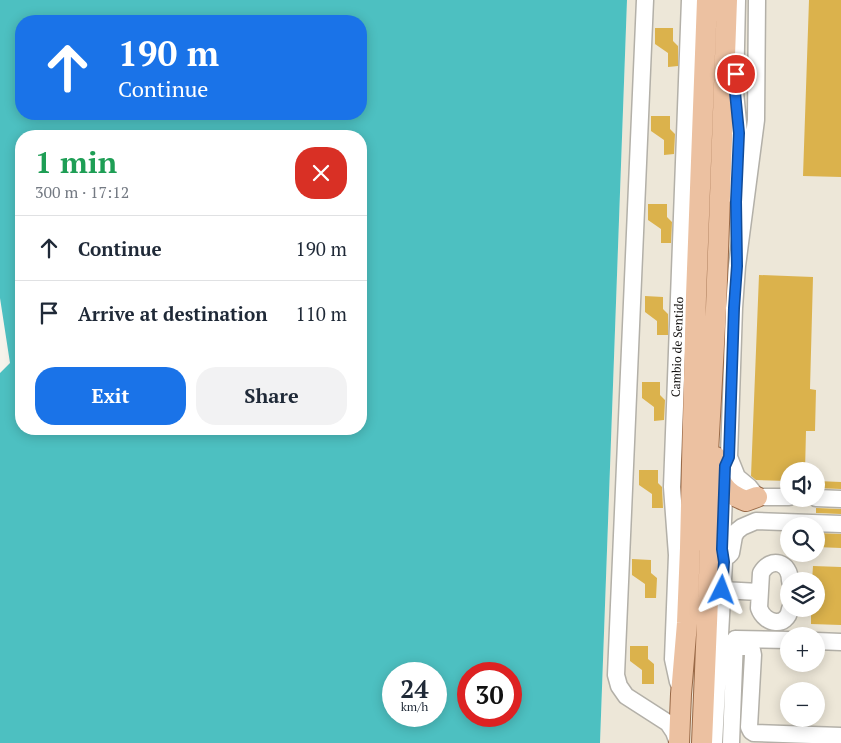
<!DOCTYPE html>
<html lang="en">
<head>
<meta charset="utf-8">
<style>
	:root { --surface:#fff; --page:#f2f2f3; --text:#1f2937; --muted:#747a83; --line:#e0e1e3; --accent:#1a73e8 }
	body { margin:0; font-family:"PT Serif",serif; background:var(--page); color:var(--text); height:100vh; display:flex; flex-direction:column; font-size:19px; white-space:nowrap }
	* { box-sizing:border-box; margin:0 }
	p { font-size:16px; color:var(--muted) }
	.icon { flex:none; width:28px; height:28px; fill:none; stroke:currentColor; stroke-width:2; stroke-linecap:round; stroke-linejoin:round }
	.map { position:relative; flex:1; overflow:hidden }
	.panel { position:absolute; left:15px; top:130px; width:352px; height:305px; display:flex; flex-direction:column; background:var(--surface); border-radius:20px; box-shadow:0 2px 12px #0003 }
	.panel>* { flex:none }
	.guide { position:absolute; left:15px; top:15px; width:352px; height:105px; border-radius:20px; box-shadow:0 2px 12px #0003; background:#1a73e8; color:#fff; overflow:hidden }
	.tools { position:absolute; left:780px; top:462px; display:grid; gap:10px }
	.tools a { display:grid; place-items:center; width:45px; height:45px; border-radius:50%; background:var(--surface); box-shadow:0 2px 12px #0003; font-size:25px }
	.speed { position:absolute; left:382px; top:662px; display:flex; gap:10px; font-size:25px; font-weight:700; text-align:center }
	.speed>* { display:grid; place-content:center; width:65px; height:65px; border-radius:50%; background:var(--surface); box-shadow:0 2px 12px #0003; line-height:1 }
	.speed small { font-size:12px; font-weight:400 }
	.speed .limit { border:8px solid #d22; background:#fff; color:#111 }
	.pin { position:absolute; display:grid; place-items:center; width:42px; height:42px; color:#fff; margin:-21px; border:2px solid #fff; border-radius:50%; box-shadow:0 1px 5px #0007 }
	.me { position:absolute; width:55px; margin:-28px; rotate:3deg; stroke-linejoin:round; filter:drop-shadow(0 0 4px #0008) }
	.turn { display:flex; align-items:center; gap:18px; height:105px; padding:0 20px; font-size:22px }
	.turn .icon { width:65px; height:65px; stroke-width:2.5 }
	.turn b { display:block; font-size:35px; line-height:42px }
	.round { display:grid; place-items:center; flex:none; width:52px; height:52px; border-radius:20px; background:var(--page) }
	.summary { display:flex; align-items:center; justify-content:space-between; height:85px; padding:0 20px }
	h1 { font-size:30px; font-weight:700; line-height:38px; color:#1e9e55 }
	.cta { display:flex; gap:10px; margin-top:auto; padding:10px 20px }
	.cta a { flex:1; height:58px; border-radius:20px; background:var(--accent); color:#fff; font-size:20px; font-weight:700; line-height:58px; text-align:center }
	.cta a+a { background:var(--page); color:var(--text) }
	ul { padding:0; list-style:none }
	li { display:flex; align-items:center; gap:15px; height:65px; padding:0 20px; border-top:1px solid var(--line) }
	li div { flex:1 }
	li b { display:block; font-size:19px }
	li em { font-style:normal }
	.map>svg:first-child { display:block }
	.built { fill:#ede7d8; fill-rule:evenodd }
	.water { fill:#4dc0c1; fill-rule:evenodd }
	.building { fill:#dbb24c }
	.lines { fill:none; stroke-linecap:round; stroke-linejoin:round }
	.minor-casing { stroke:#b3b0a8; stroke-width:19 }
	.major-casing { stroke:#996947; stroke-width:22 }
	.minor { stroke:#fff; stroke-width:16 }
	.major { stroke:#ecc1a1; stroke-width:20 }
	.route-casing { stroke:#114b97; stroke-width:12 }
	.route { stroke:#1a73e8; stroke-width:9 }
	.labels { text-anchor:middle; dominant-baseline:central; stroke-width:4; stroke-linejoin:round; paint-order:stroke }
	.street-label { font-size:12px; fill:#161412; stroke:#fff }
</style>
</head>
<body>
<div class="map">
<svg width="841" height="743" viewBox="0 0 841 743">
	<rect width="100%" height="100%" fill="#f6f3eb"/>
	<path class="built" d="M 627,0 L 841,0 L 841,743 L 600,743 ZM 789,471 L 816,471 L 816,499 L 789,499 ZM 789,526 L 816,526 L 816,554 L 789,554 ZM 789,581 L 816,581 L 816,609 L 789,609 ZM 789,636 L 816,636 L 816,664 L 789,664 ZM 789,691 L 816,691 L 816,719 L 789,719 Z"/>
	<path class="water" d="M 0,0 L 627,0 L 600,743 L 0,743 L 0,373 L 10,363 L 0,298 ZM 21,21 L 361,21 L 361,114 L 21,114 ZM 21,136 L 361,136 L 361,429 L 21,429 ZM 394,674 L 436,674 L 436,716 L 394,716 ZM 469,674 L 511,674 L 511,716 L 469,716 Z"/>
	<path class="building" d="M 809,0 L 841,0 L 841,177 L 803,176 Z
		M 655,28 L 673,28 L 673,41 L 678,46 L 678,66 L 668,67 L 668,53 L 655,44 Z
		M 651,116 L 670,116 L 670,129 L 675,134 L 674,154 L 664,155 L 664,140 L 651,131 Z
		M 648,204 L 667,204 L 667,217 L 672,222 L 671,243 L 661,243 L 661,229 L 648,220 Z
		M 759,275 L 813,277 L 810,389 L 816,390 L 815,431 L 806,431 L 805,471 L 789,471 L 789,481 L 756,480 L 751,476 Z
		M 645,296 L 663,297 L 663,309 L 668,314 L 668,335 L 657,335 L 657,321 L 645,312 Z
		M 642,382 L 660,382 L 660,395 L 665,400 L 664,420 L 654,421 L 654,407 L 642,398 Z
		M 639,470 L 658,470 L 658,483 L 662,487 L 663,508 L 652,508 L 652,494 L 639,485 Z
		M 817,481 L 841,482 L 841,489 L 817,488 Z
		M 816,508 L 841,509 L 841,514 L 816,513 Z
		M 816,533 L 841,534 L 841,548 L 816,547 Z
		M 632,559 L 651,560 L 651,573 L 657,578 L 656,598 L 645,598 L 645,584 L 632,575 Z
		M 813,566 L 841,567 L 841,625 L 811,624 L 811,609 L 816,609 L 816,581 L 812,581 Z
		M 630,646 L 648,646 L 648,659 L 654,664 L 654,684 L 642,684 L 642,670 L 630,661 Z"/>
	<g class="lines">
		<g class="minor-casing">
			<path id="minor" d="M 645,0 L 616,675 L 619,686 L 626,696 L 668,723 L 674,732 L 678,743
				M 736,197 L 739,133 L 735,92 L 737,0
				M 729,457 L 737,477 L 749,487 L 757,497 L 789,497
				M 816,498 L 841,499
				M 728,556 L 731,553 L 734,536 L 737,531 L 742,527 L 756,521 L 841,524
				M 722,590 L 759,592
				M 790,609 C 787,628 765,625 759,608 L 761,573 C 771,556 790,562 790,581
				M 736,639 L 789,640
				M 816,641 L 841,642
				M 719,646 L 747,647 L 752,650 L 753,655 L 749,727 L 751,731 L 754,733 L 841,736
				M 678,682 L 673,659 L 677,555 L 672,487 L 690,0
				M 714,743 L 724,562 L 722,549 L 725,466 L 729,457 L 734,308 L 737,266 L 756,120 L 757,0
				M 731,743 L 735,639"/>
		</g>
		<g class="major-casing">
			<path id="major" d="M 716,457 C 717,480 723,493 746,501 L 757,497
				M 679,743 L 681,694 L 687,623 L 690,548 L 696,296 L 707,0
				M 702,743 L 710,551 L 707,470 L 716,308 L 727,0"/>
		</g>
		<use href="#minor" class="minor"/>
		<use href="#major" class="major"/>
	</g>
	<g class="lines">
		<g class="route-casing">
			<path id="route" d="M 722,590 L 724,562 L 722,549 L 725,466 L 729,457 L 734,308 L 737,266 L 736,202 L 739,133 L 735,92 L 736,74"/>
		</g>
		<use href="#route" class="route"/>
	</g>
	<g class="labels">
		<g class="street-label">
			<text transform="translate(677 347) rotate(-88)">Cambio de Sentido</text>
		</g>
	</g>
</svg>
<div class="tools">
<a><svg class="icon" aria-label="sound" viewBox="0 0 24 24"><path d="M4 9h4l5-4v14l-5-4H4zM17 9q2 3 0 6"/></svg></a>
<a><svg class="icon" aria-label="search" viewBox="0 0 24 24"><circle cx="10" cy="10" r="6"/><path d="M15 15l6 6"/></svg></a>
<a><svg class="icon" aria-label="layers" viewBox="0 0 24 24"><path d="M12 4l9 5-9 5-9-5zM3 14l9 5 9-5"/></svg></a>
<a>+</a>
<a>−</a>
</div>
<div class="speed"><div>24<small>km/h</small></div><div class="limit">30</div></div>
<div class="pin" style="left:736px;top:74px;background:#d93025"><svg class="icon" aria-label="arrive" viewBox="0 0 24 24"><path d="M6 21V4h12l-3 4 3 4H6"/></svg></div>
<svg class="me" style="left:722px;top:590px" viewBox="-20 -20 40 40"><path d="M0-17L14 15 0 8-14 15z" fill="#1a73e8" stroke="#fff" stroke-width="4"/></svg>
<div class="guide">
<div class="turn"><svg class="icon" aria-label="ahead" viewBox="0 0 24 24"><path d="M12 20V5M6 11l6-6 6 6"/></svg><div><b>190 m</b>Continue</div></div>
</div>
<section class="panel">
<div class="summary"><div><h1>1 min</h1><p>300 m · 17:12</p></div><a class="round" style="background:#d93025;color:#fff"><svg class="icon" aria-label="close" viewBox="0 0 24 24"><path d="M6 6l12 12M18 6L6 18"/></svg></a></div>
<ul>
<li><svg class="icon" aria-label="ahead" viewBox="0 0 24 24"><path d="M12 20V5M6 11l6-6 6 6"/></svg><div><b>Continue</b></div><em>190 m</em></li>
<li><svg class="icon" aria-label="arrive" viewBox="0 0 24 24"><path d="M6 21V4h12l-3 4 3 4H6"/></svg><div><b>Arrive at destination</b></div><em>110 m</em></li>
</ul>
<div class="cta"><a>Exit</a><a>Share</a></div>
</section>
</div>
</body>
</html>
